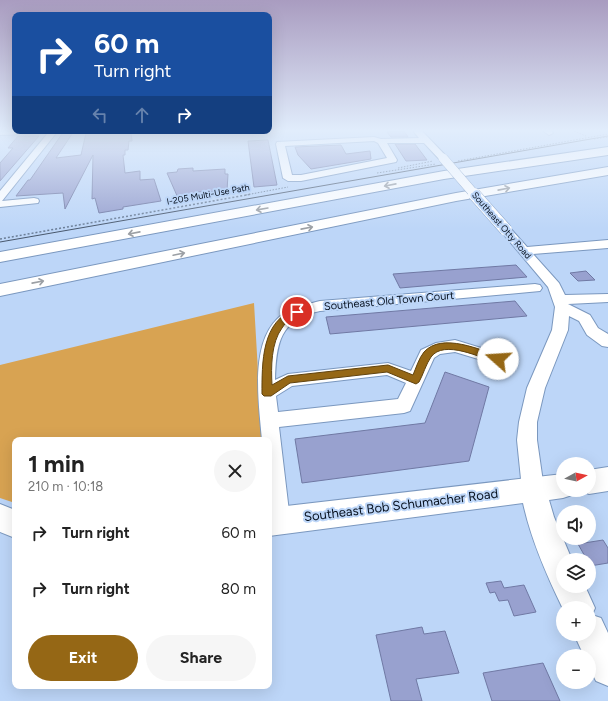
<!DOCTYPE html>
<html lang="en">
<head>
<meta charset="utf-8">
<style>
	:root { --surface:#fff; --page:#f6f6f6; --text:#222; --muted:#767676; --accent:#956715 }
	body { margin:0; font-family:Figtree,sans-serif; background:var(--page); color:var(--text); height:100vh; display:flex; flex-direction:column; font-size:15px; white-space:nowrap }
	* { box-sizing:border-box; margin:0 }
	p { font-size:13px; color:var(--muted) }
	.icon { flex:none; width:22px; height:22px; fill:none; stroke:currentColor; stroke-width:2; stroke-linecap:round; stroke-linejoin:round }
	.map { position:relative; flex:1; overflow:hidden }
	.drawer { position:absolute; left:12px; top:437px; width:260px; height:252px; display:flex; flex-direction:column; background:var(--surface); border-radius:8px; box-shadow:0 4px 16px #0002 }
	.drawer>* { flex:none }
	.guide { position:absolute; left:12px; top:12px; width:260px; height:122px; border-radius:8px; box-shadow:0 4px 16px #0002; background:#1a4fa0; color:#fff; overflow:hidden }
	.needle { width:26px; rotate:82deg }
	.buttons { position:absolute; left:556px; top:457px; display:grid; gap:8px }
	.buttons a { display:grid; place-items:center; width:40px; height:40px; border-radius:50%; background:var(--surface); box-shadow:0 4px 16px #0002; font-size:20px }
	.pin { position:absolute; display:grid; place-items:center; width:34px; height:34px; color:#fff; margin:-17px; border:2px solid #fff; border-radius:50%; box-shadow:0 1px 4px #0007 }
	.me { position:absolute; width:44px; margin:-22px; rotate:289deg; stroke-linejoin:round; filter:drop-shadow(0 0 3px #0008) }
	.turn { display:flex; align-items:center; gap:14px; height:84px; padding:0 16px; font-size:18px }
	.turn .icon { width:52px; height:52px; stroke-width:2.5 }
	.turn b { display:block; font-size:28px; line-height:34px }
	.lanes { display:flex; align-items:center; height:38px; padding:0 16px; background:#0003; justify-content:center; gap:20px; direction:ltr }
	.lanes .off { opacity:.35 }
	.round { display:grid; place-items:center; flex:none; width:42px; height:42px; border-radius:21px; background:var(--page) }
	.headline { display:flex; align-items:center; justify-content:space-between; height:68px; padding:0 16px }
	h1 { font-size:24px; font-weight:700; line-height:30px }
	.action { display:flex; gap:8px; margin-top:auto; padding:8px 16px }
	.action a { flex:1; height:46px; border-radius:24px; background:var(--accent); color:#fff; font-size:16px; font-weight:700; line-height:46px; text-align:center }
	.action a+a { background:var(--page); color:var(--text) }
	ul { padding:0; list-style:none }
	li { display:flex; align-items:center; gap:12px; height:56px; padding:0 16px }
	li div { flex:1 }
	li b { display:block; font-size:15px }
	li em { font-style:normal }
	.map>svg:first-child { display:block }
	.green { fill:#d8a352 }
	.building { fill:#98a1cf; stroke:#7079a4 }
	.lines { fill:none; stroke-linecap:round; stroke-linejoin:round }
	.minor-casing { stroke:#7b98bf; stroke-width:2 }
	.major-casing { stroke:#7b98bf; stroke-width:2 }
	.highway-casing { stroke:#7b98bf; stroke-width:2 }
	.path-far1 { stroke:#6b7e97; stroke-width:1; stroke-dasharray:1.5 1.5; stroke-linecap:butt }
	.path { stroke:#6b7e97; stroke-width:1.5; stroke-dasharray:2 2; stroke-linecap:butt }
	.minor { fill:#fff; fill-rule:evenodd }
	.major { fill:#fff; fill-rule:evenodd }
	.highway { fill:#fff; fill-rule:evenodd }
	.tram { stroke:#49586d; stroke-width:1 }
	.minor-bridge-far1-casing { stroke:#7b98bf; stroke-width:10; stroke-linecap:butt }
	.minor-bridge-casing { stroke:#7b98bf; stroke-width:13; stroke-linecap:butt }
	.minor-bridge-far1 { stroke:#fff; stroke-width:9 }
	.minor-bridge { stroke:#fff; stroke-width:12 }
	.oneway { stroke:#9ca0a5 }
	.route { fill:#956715; stroke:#61430e }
	.labels { text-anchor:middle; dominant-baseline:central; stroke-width:4; stroke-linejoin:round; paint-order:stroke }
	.far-street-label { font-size:9px; fill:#07111f; stroke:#bdd6f8 }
	.street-label { font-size:11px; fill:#07111f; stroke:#bdd6f8 }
	.near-street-label { font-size:13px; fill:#07111f; stroke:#bdd6f8 }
</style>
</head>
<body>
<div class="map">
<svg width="608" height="701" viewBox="0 0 608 701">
	<rect width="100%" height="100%" fill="#bdd6f8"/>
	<path class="green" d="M 254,303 L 262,440 L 15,440 L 15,503 L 0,498 L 0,365 Z"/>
	<path class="building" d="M 64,131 L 74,131 L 56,158 L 81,155 L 86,133 L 107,131 L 106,134 L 131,132 L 132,141 L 129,141 L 128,150 L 125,150 L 125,155 L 123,155 L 125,173 L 140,171 L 140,180 L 154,179 L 161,201 L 123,207 L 123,209 L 99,213 L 95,198 L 92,199 L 93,155 L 65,209 L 63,193 L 16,196 L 28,180 L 30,180 Z
		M 404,131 L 408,137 L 391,137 L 387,132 Z
		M 18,136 L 39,136 L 0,181 L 0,163 L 13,148 L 8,148 Z
		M 268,140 L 277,185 L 254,187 L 248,141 Z
		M 395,144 L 415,144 L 427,160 L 406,161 Z
		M 341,145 L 346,154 L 370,151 L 371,159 L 311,169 L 298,155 L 295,147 Z
		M 193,168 L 193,171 L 225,169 L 225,174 L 228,174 L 227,191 L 197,192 L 198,194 L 178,198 L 167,173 L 177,172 L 178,169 Z
		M 516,265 L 527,277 L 400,288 L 393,274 Z
		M 586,271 L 595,280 L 578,281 L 570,273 Z
		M 515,301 L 527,316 L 330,334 L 326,317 Z
		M 445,372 L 489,387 L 469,461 L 302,483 L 295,439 L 425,423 Z
		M 603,540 L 608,548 L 608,563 L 590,566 L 589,560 L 587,560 L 578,544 Z
		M 501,581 L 504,588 L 524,585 L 536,612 L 514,616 L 508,600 L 499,601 L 495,592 L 490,593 L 486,583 Z
		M 422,627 L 424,634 L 445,631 L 459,673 L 416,679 L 422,701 L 391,701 L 376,635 Z
		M 543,663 L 560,701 L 492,701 L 483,673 Z"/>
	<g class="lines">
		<g class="minor-casing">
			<path id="minor" d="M 415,130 L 421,130 L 446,156 L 447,158 L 446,160 L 440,160 L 424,143 L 387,143 L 397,160 L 396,162 L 301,181 L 288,181 L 283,178 L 276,144 L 277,142 L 374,137 L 381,139 L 419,138 L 414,132 ZM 374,141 L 378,143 L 387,158 L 301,175 L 292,175 L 285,146 Z
				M 542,130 L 551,130 L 553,133 L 549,135 Z
				M 0,131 L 57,132 L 2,201 L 34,198 L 38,199 L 39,201 L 38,203 L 0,207 L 0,191 L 48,133 L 0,135 Z
				M 506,227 L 510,228 L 527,247 L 608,240 L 608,248 L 533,254 L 559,283 L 565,295 L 608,294 L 608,302 L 568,304 L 590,315 L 598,328 L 608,334 L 608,347 L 602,346 L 587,335 L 579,321 L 569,316 L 568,330 L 545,388 L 537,422 L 537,440 L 544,489 L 540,496 L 533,499 L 526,496 L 522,489 L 517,440 L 519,422 L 527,388 L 552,330 L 555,307 L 548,287 L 500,230 L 502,228 Z
				M 535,284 L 540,285 L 542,288 L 540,291 L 320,311 C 280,319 276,343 275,380 L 288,374 L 388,363 L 411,371 L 421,350 L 436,343 L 455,340 L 504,355 L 506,359 L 504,363 L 498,365 L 455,352 L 440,354 L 434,358 L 410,411 L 404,413 L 279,427 L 290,520 L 287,528 L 279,531 L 271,528 L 269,523 L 269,440 L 262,440 C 259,402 247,333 288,311 C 298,306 309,304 320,301 ZM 387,375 L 406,383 L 398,399 L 278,412 L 276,396 L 292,386 Z"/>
		</g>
		<g class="major-casing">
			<path id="major" d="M 608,467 L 608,491 L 589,494 L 580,490 L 589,490 L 589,470 Z
				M 563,474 L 563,490 L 574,490 L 572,495 L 563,498 L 549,500 L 554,517 L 572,560 L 563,560 L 563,586 L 585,586 L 595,608 L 592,615 L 601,618 L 608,633 L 608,686 L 596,681 L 589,667 L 589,656 L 584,656 L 574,634 L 589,634 L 589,608 L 563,608 L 563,609 C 547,576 531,540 523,503 L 269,536 L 269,508 Z
				M 0,504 L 15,510 L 15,538 L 0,532 Z"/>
		</g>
		<g class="highway-casing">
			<path id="highway" d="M 608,147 L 608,155 L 444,179 L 0,262 L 0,252 L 444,171 Z
				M 608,167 L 608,175 L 456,201 L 0,296 L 0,284 L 456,193 Z"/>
		</g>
		<path class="path-far1" d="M 598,130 L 601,132
			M 574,131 L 586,136
			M 594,139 L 608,137
			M 458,161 L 608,134
			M 398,168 L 433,161
			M 377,173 L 436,164
			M 246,195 L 288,187"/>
		<path class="path" d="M 0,239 L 252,194"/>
		<use href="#minor" class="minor"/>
		<use href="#major" class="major"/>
		<use href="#highway" class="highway"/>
		<path class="tram" d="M 0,242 L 608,136"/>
		<g class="minor-bridge-far1-casing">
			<path id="minor-bridge-far1" d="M 443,158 L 475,195"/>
		</g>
		<g class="minor-bridge-casing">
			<path id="minor-bridge" d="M 474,194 L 506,230"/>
		</g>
		<use href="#minor-bridge-far1" class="minor-bridge-far1"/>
		<use href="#minor-bridge" class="minor-bridge"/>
	</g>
	<defs><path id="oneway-shaft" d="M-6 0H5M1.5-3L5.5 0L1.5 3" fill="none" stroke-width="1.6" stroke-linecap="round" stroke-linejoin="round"/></defs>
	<g class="oneway">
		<use href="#oneway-shaft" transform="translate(390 185) rotate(169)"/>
		<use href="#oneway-shaft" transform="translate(504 189) rotate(-11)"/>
		<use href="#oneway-shaft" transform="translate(262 209) rotate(170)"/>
		<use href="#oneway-shaft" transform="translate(307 228) rotate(-11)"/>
		<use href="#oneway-shaft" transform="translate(134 233) rotate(169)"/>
		<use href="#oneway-shaft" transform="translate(179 254) rotate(-12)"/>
		<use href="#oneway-shaft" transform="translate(38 282) rotate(-11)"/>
	</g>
	<linearGradient id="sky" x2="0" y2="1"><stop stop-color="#a99cc0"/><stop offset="0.57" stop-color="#e1edfc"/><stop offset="1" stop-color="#e1edfc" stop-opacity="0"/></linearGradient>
	<rect width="608" height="229" fill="url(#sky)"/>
	<path class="route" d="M 297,309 L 300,310 L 301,312 C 295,318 287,320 282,328 C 271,343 271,367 272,385 L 288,376 L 388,365 L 413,375 C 416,368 419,358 424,352 C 442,332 481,350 501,357 L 502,359 L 498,363 C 481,358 444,339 431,357 C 426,364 423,375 419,382 L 416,384 L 387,372 L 290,383 L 271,396 L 264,396 L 262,394 C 262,364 261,319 297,309 Z"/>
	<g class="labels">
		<g class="far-street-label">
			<text transform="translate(208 194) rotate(-10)">I-205 Multi-Use Path</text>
			<text transform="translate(502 225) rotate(49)">Southeast Otty Road</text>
		</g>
		<g class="street-label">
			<text transform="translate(389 301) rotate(-5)">Southeast Old Town Court</text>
		</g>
		<g class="near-street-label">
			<text transform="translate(401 505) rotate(-7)">Southeast Bob Schumacher Road</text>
		</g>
	</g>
</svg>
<div class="buttons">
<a><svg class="needle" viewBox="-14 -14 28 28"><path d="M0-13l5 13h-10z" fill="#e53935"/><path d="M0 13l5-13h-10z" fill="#767676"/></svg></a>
<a><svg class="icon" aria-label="sound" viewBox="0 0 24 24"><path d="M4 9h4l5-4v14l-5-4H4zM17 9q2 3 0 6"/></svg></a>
<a><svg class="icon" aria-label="layers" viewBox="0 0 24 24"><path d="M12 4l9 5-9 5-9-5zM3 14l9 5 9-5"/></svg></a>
<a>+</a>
<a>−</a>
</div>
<div class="pin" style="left:297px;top:312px;background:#d93025"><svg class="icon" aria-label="arrive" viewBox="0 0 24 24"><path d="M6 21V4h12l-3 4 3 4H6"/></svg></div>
<svg class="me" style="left:498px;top:359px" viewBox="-20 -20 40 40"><circle r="19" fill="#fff"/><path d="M0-13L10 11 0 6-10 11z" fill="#956715"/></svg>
<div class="guide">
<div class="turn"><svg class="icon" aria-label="right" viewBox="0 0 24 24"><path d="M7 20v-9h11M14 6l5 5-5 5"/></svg><div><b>60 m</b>Turn right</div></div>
<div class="lanes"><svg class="icon off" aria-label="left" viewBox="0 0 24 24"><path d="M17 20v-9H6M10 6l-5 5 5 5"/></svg><svg class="icon off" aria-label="ahead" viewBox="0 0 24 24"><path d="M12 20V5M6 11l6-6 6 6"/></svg><svg class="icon" aria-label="right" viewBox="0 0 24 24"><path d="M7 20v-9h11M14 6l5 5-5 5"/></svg></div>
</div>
<section class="drawer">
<div class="headline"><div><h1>1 min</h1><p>210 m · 10:18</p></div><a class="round"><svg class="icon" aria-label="close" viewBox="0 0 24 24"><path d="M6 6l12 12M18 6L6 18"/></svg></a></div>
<ul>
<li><svg class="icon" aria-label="right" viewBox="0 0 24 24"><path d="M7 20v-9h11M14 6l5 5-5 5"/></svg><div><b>Turn right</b></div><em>60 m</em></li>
<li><svg class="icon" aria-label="right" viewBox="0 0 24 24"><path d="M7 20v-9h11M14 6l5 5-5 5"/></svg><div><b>Turn right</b></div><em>80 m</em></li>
</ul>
<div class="action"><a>Exit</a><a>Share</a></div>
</section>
</div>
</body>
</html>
